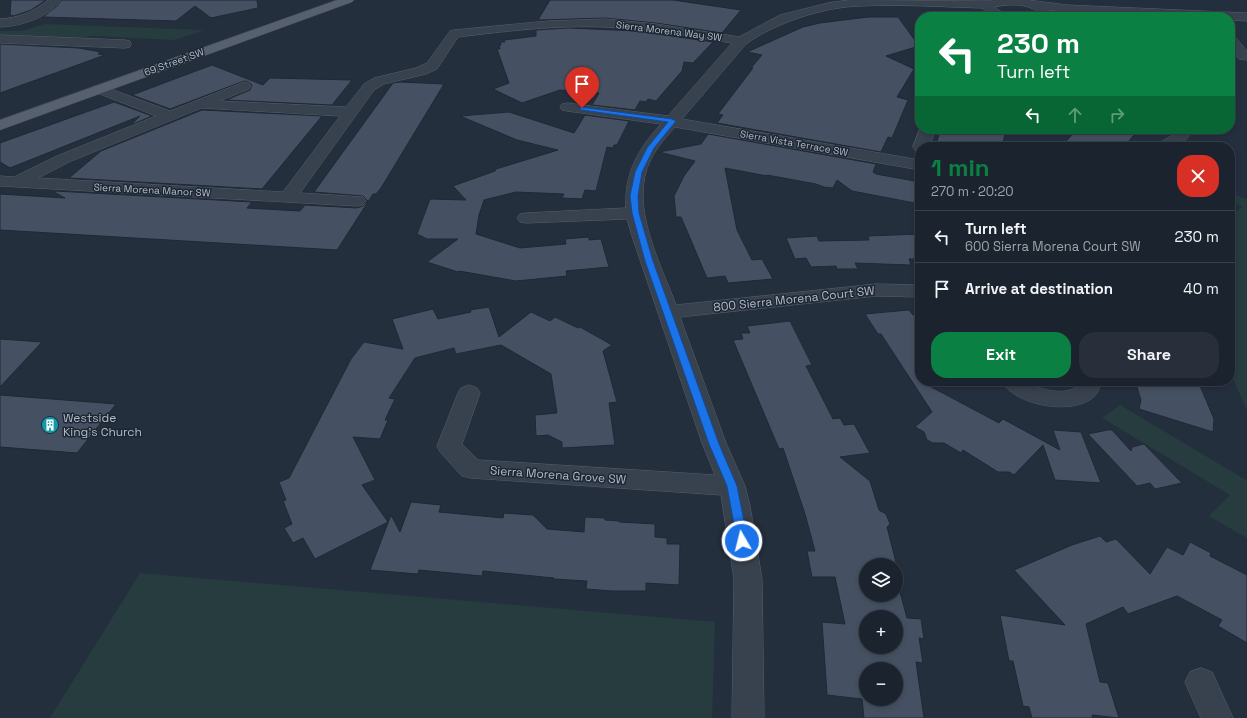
<!DOCTYPE html>
<html lang="en">
<head>
<meta charset="utf-8">
<style>
	:root { --surface:#1b232e; --page:#282f3a; --text:#f1f3f6; --muted:#a0a4aa; --line:#39404a; --accent:#0b8043 }
	body { margin:0; font-family:"Space Grotesk",sans-serif; background:var(--page); color:var(--text); height:100vh; display:flex; flex-direction:column; font-size:15px; white-space:nowrap }
	* { box-sizing:border-box; margin:0 }
	p { font-size:13px; color:var(--muted) }
	.icon { flex:none; width:22px; height:22px; fill:none; stroke:currentColor; stroke-width:2; stroke-linecap:round; stroke-linejoin:round }
	.map { position:relative; flex:1; overflow:hidden }
	.side { position:absolute; left:915px; top:142px; width:320px; height:244px; display:flex; flex-direction:column; background:var(--surface); border-radius:16px; box-shadow:0 2px 6px #0003,0 0 0 1px var(--line) }
	.side>* { flex:none }
	.banner { position:absolute; left:915px; top:12px; width:320px; height:122px; border-radius:16px; box-shadow:0 2px 6px #0003,0 0 0 1px var(--line); background:#0b8043; color:#fff; overflow:hidden }
	.controls { position:absolute; left:859px; top:558px; display:grid; gap:8px }
	.controls a { display:grid; place-items:center; width:44px; height:44px; border-radius:50%; background:var(--surface); box-shadow:0 2px 6px #0003,0 0 0 1px var(--line); font-size:20px }
	.pin { position:absolute; display:grid; place-items:center; width:34px; height:34px; color:#fff; margin:-41px -17px; border-radius:50% 50% 50% 0; rotate:-45deg; box-shadow:0 0 4px #0007 }
	.pin .icon { rotate:45deg }
	.me { position:absolute; width:44px; margin:-22px; rotate:352deg; stroke-linejoin:round; filter:drop-shadow(0 0 3px #0008) }
	.turn { display:flex; align-items:center; gap:14px; height:84px; padding:0 16px; font-size:18px }
	.turn .icon { width:52px; height:52px; stroke-width:2.5 }
	.turn b { display:block; font-size:28px; line-height:34px }
	.lanes { display:flex; align-items:center; height:38px; padding:0 16px; background:#0003; justify-content:center; gap:20px; direction:ltr }
	.lanes .off { opacity:.35 }
	.round { display:grid; place-items:center; flex:none; width:42px; height:42px; border-radius:16px; background:var(--page) }
	.summary { display:flex; align-items:center; justify-content:space-between; height:68px; padding:0 16px }
	h1 { font-size:24px; font-weight:700; line-height:30px; color:var(--accent) }
	.cta { display:flex; gap:8px; margin-top:auto; padding:8px 16px }
	.cta a { flex:1; height:46px; border-radius:16px; background:var(--accent); color:#fff; font-size:16px; font-weight:700; line-height:46px; text-align:center }
	.cta a+a { background:var(--page); color:var(--text) }
	ul { padding:0; list-style:none }
	li { display:flex; align-items:center; gap:12px; height:52px; padding:0 16px; border-top:1px solid var(--line) }
	li div { flex:1 }
	li b { display:block; font-size:15px }
	li em { font-style:normal }
	.map>svg:first-child { display:block }
	.green { fill:#263c3f }
	.building { fill:#455162; stroke:#1f2835; fill-rule:evenodd }
	.lines { fill:none; stroke-linecap:round; stroke-linejoin:round }
	.minor-casing { stroke:#565f6c; stroke-width:1 }
	.major-casing { stroke:#414a57; stroke-width:1 }
	.minor { fill:#38414e; fill-rule:evenodd }
	.major { fill:#56606e; fill-rule:evenodd }
	.route { fill:#1a73e8; stroke:#114b97 }
	.labels { text-anchor:middle; dominant-baseline:central; stroke-width:3; stroke-linejoin:round; paint-order:stroke }
	.far-street-label { font-size:10px; fill:#b4bcc9; stroke:#1d2633 }
	.street-label { font-size:12px; fill:#b4bcc9; stroke:#1d2633 }
	.poi-label { font-size:12px; fill:#b4bcc9; stroke:#1d2633; text-anchor:start }
</style>
</head>
<body>
<div class="map">
<svg width="1247" height="718" viewBox="0 0 1247 718">
	<rect width="100%" height="100%" fill="#242f3e"/>
	<path class="green" d="M 44,24 L 204,30 L 175,40 L 93,36 L 83,38 L 0,35 L 0,31 L 22,31 Z
		M 1230,193 L 1247,199 L 1247,410 L 1230,372 L 1230,215 L 1243,207 L 1230,201 Z
		M 1120,405 L 1246,480 L 1247,477 L 1247,538 L 1209,516 L 1230,495 L 1102,418 Z
		M 140,573 L 715,622 L 712,718 L 50,718 Z"/>
	<path class="building" d="M 11,0 L 46,0 L 31,10 L 14,16 L 10,15 Z
		M 62,0 L 257,0 L 258,8 L 211,18 L 195,6 L 176,21 L 43,17 L 56,7 Z
		M 550,0 L 673,0 L 741,10 L 722,33 L 656,23 L 605,18 L 538,20 Z
		M 868,17 L 898,17 L 919,46 L 886,56 L 914,69 L 897,97 L 908,100 L 892,138 L 888,137 L 881,152 L 717,123 L 723,115 L 718,114 L 753,68 L 751,68 L 762,55 L 747,52 L 803,27 L 820,23 Z
		M 568,28 L 637,31 L 713,42 L 693,63 L 684,62 L 682,71 L 656,101 L 648,99 L 646,102 L 640,101 L 635,110 L 592,105 L 599,93 L 560,90 L 522,103 L 493,89 L 509,83 L 497,49 L 500,49 L 499,45 L 501,45 L 500,42 L 505,42 L 504,40 L 536,36 L 536,30 Z
		M 0,44 L 78,48 L 101,52 L 98,54 L 105,55 L 0,93 Z
		M 212,65 L 263,85 L 270,78 L 352,80 L 332,105 L 226,100 L 250,90 L 252,85 L 249,82 L 244,81 L 170,109 L 132,95 Z
		M 400,82 L 444,84 L 381,188 L 376,194 L 373,194 L 337,250 L 0,230 L 0,194 L 65,198 L 54,192 L 55,191 L 252,202 L 247,208 L 300,211 L 305,205 L 357,208 L 363,206 L 368,201 L 363,196 L 314,192 L 393,83 Z
		M 114,102 L 152,116 L 131,125 L 140,116 L 10,168 L 0,162 L 0,143 Z
		M 202,110 L 322,116 L 262,189 L 69,178 L 101,151 Z
		M 509,112 L 574,133 L 585,115 L 629,121 L 617,145 L 614,145 L 613,148 L 607,147 L 596,191 L 585,190 L 582,199 L 562,198 L 564,194 L 516,192 L 484,200 L 479,215 L 476,234 L 520,248 L 566,244 L 565,239 L 589,237 L 589,240 L 601,239 L 609,267 L 566,271 L 567,276 L 516,281 L 459,271 L 458,272 L 427,262 L 458,239 L 427,239 L 417,234 L 430,199 L 466,200 L 453,186 L 495,171 L 496,169 L 558,150 L 517,140 L 460,116 Z
		M 941,129 L 1006,129 L 1002,147 L 935,147 Z
		M 1077,129 L 1139,129 L 1124,147 L 1061,147 Z
		M 708,134 L 876,164 L 873,172 L 876,174 L 920,182 L 920,204 L 852,191 L 837,180 L 833,188 L 824,187 L 816,184 L 767,175 L 767,176 L 725,168 L 737,230 L 752,260 L 762,259 L 773,279 L 728,283 L 725,276 L 707,278 L 681,217 L 676,217 L 674,196 L 684,176 L 695,161 L 659,152 L 701,144 Z
		M 920,234 L 920,259 L 909,259 L 911,265 L 855,263 L 858,269 L 837,269 L 836,266 L 811,267 L 806,258 L 795,259 L 786,238 L 817,236 L 819,241 L 869,240 L 868,236 Z
		M 489,307 L 499,337 L 531,312 L 550,321 L 555,317 L 578,328 L 580,327 L 612,345 L 603,351 L 617,402 L 609,403 L 615,445 L 562,448 L 562,442 L 548,435 L 536,436 L 535,415 L 557,413 L 551,374 L 501,345 L 456,354 L 454,348 L 415,358 L 389,398 L 395,399 L 385,420 L 388,420 L 380,439 L 353,437 L 375,480 L 362,485 L 388,522 L 315,559 L 303,538 L 293,543 L 284,528 L 292,524 L 283,501 L 286,500 L 279,482 L 289,478 L 351,359 L 364,342 L 403,349 L 392,319 L 433,309 L 438,319 L 471,312 L 470,310 Z
		M 909,310 L 913,315 L 920,314 L 920,381 L 999,423 L 1003,419 L 1060,450 L 1053,430 L 1081,432 L 1101,483 L 1055,480 L 1043,445 L 1014,475 L 1009,472 L 998,472 L 963,450 L 961,453 L 944,443 L 933,443 L 927,440 L 924,432 L 915,427 L 932,412 L 881,334 L 878,334 L 865,314 Z
		M 790,321 L 812,365 L 806,366 L 833,419 L 840,418 L 844,425 L 854,424 L 870,453 L 840,457 L 870,481 L 879,510 L 886,514 L 890,524 L 887,527 L 899,574 L 896,574 L 896,565 L 866,565 L 866,595 L 896,595 L 896,577 L 907,618 L 921,619 L 924,639 L 919,638 L 923,663 L 916,662 L 924,718 L 864,718 L 862,699 L 827,695 L 822,622 L 845,624 L 835,577 L 812,577 L 807,551 L 815,551 L 805,514 L 783,448 L 779,449 L 733,340 L 743,339 L 741,333 L 750,333 L 747,326 ZM 866,617 L 896,617 L 896,647 L 866,647 ZM 866,669 L 896,669 L 896,699 L 866,699 Z
		M 0,339 L 42,342 L 0,387 Z
		M 1135,381 L 1198,381 L 1214,419 L 1213,432 L 1139,409 L 1141,400 Z
		M 0,395 L 116,404 L 77,453 L 0,447 Z
		M 1108,430 L 1112,430 L 1131,451 L 1132,447 L 1144,444 L 1182,483 L 1155,489 L 1150,483 L 1137,486 L 1088,434 Z
		M 411,502 L 441,505 L 439,512 L 503,518 L 504,513 L 533,515 L 547,529 L 584,532 L 585,517 L 605,518 L 605,520 L 619,521 L 619,522 L 655,524 L 655,537 L 667,538 L 667,544 L 680,544 L 679,585 L 646,583 L 646,591 L 612,591 L 586,589 L 587,581 L 553,579 L 554,578 L 483,571 L 482,576 L 419,570 L 418,574 L 370,570 L 391,515 L 400,532 Z
		M 1100,536 L 1106,542 L 1116,539 L 1150,574 L 1167,547 L 1183,555 L 1190,542 L 1211,553 L 1210,556 L 1247,575 L 1247,643 L 1218,626 L 1222,620 L 1177,596 L 1128,614 L 1123,607 L 1086,624 L 1100,682 L 1108,683 L 1119,718 L 1092,715 L 1093,718 L 1032,718 L 1029,707 L 1023,706 L 1013,661 L 1009,661 L 1000,615 L 1065,625 L 1014,570 L 1072,545 Z"/>
	<g class="lines">
		<g class="minor-casing">
			<path id="minor" d="M 48,0 L 61,0 C 48,18 21,26 0,27 L 0,19 C 18,18 34,12 48,0 Z
				M 849,0 L 988,1 L 993,0 L 1028,0 L 1067,5 L 1247,13 L 1247,21 L 1230,20 L 1230,17 C 1170,17 1109,18 1049,10 L 1048,17 L 1038,17 L 1038,12 C 1027,3 1008,4 994,7 L 1000,11 L 1011,14 L 1013,17 L 992,17 L 982,8 C 942,7 901,4 860,6 C 823,7 775,23 746,44 L 682,119 L 920,160 L 920,170 L 675,127 C 667,136 657,147 651,159 C 628,204 660,262 676,305 L 876,284 L 920,285 L 920,297 L 876,296 L 680,317 L 726,443 L 745,486 L 750,506 L 762,579 L 764,718 L 732,718 L 734,579 L 721,495 L 471,478 L 462,476 L 440,452 L 437,446 L 458,393 L 461,388 L 469,385 L 477,388 L 480,393 L 462,444 L 478,460 L 715,475 L 702,443 L 632,236 L 627,219 L 526,223 L 520,222 L 517,218 L 520,214 L 526,213 L 626,208 C 624,174 638,149 661,124 L 567,111 L 562,110 L 560,107 L 562,104 L 567,103 L 668,116 L 732,43 C 690,37 647,28 605,27 C 556,25 507,31 458,37 L 437,69 L 426,74 L 384,84 L 374,90 L 300,193 L 363,197 L 366,201 L 363,205 L 357,206 L 0,186 L 0,176 L 14,177 L 57,156 L 156,116 L 95,92 L 93,89 L 95,86 L 100,85 L 170,111 L 244,82 L 249,83 L 251,86 L 249,89 L 219,101 L 346,107 L 364,84 L 374,78 L 416,68 L 427,63 L 450,31 L 454,30 L 548,21 L 605,19 L 656,24 L 739,37 L 780,15 L 828,3 ZM 202,108 L 340,116 L 283,192 L 38,178 L 69,162 Z
				M 0,35 L 125,40 L 130,41 L 131,44 L 130,47 L 125,48 L 0,43 Z
				M 1230,36 L 1235,37 L 1247,51 L 1247,60 L 1239,59 L 1230,48 Z
				M 920,129 L 936,129 L 929,147 L 920,147 L 920,152 L 915,150 L 913,147 Z
				M 1175,129 L 1191,129 C 1188,147 1170,147 1155,147 L 1157,144 L 1175,134 Z
				M 1001,381 C 1009,381 1018,379 1026,381 C 1031,382 1036,386 1040,388 C 1052,392 1075,395 1080,381 L 1102,381 C 1100,388 1097,395 1091,399 C 1068,415 1015,405 1001,381 Z
				M 1201,668 L 1212,672 L 1233,718 L 1201,718 L 1185,682 L 1190,672 Z"/>
		</g>
		<g class="major-casing">
			<path id="major" d="M 337,0 L 354,0 L 352,2 L 0,130 L 0,120 Z"/>
		</g>
		<use href="#minor" class="minor"/>
		<use href="#major" class="major"/>
	</g>
	<path class="route" d="M 580,107 L 672,119 L 676,121 L 654,148 L 642,172 L 638,196 L 639,213 L 653,261 L 719,444 L 737,486 L 748,541 L 746,544 L 742,545 L 738,544 L 737,541 L 727,486 L 709,444 L 645,261 L 632,213 L 630,196 L 635,172 L 647,148 L 668,122 L 582,110 L 580,110 Z"/>
	<defs>
		<g id="building-disc" transform="scale(0.9)"><circle r="9.5" fill="#0f9aa8" stroke="#1d2633"/><path d="M-4-6H4V6H1V3H-1V6H-4ZM-2.5-4.3h1.7v1.8h-1.7ZM.8-4.3h1.7v1.8H.8ZM-2.5-1h1.7V.8h-1.7ZM.8-1h1.7V.8H.8Z" fill="#fff"/></g>
	</defs>
	<g fill-rule="evenodd">
		<use href="#building-disc" x="50" y="425"/>
	</g>
	<g class="labels">
		<g class="far-street-label">
			<text transform="translate(669 31) rotate(7)">Sierra Morena Way SW</text>
			<text transform="translate(174 62) rotate(-20)">69 Street SW</text>
			<text transform="translate(794 143) rotate(10)">Sierra Vista Terrace SW</text>
			<text transform="translate(152 190) rotate(3)">Sierra Morena Manor SW</text>
		</g>
		<g class="street-label">
			<text transform="translate(794 299) rotate(-6)">800 Sierra Morena Court SW</text>
			<text transform="translate(558 475) rotate(4)">Sierra Morena Grove SW</text>
		</g>
		<g class="poi-label">
			<text x="63" y="418">Westside<tspan x="63" dy="14">King's Church</tspan></text>
		</g>
	</g>
</svg>
<div class="controls">
<a><svg class="icon" aria-label="layers" viewBox="0 0 24 24"><path d="M12 4l9 5-9 5-9-5zM3 14l9 5 9-5"/></svg></a>
<a>+</a>
<a>−</a>
</div>
<div class="pin" style="left:582px;top:108px;background:#d93025"><svg class="icon" aria-label="arrive" viewBox="0 0 24 24"><path d="M6 21V4h12l-3 4 3 4H6"/></svg></div>
<svg class="me" style="left:742px;top:541px" viewBox="-20 -20 40 40"><circle r="17" fill="#1a73e8" stroke="#fff" stroke-width="3"/><path d="M0-11L8 9 0 5-8 9z" fill="#fff"/></svg>
<div class="banner">
<div class="turn"><svg class="icon" aria-label="left" viewBox="0 0 24 24"><path d="M17 20v-9H6M10 6l-5 5 5 5"/></svg><div><b>230 m</b>Turn left</div></div>
<div class="lanes"><svg class="icon" aria-label="left" viewBox="0 0 24 24"><path d="M17 20v-9H6M10 6l-5 5 5 5"/></svg><svg class="icon off" aria-label="ahead" viewBox="0 0 24 24"><path d="M12 20V5M6 11l6-6 6 6"/></svg><svg class="icon off" aria-label="right" viewBox="0 0 24 24"><path d="M7 20v-9h11M14 6l5 5-5 5"/></svg></div>
</div>
<section class="side">
<div class="summary"><div><h1>1 min</h1><p>270 m · 20:20</p></div><a class="round" style="background:#d93025;color:#fff"><svg class="icon" aria-label="close" viewBox="0 0 24 24"><path d="M6 6l12 12M18 6L6 18"/></svg></a></div>
<ul>
<li><svg class="icon" aria-label="left" viewBox="0 0 24 24"><path d="M17 20v-9H6M10 6l-5 5 5 5"/></svg><div><b>Turn left</b><p>600 Sierra Morena Court SW</p></div><em>230 m</em></li>
<li><svg class="icon" aria-label="arrive" viewBox="0 0 24 24"><path d="M6 21V4h12l-3 4 3 4H6"/></svg><div><b>Arrive at destination</b></div><em>40 m</em></li>
</ul>
<div class="cta"><a>Exit</a><a>Share</a></div>
</section>
</div>
</body>
</html>
